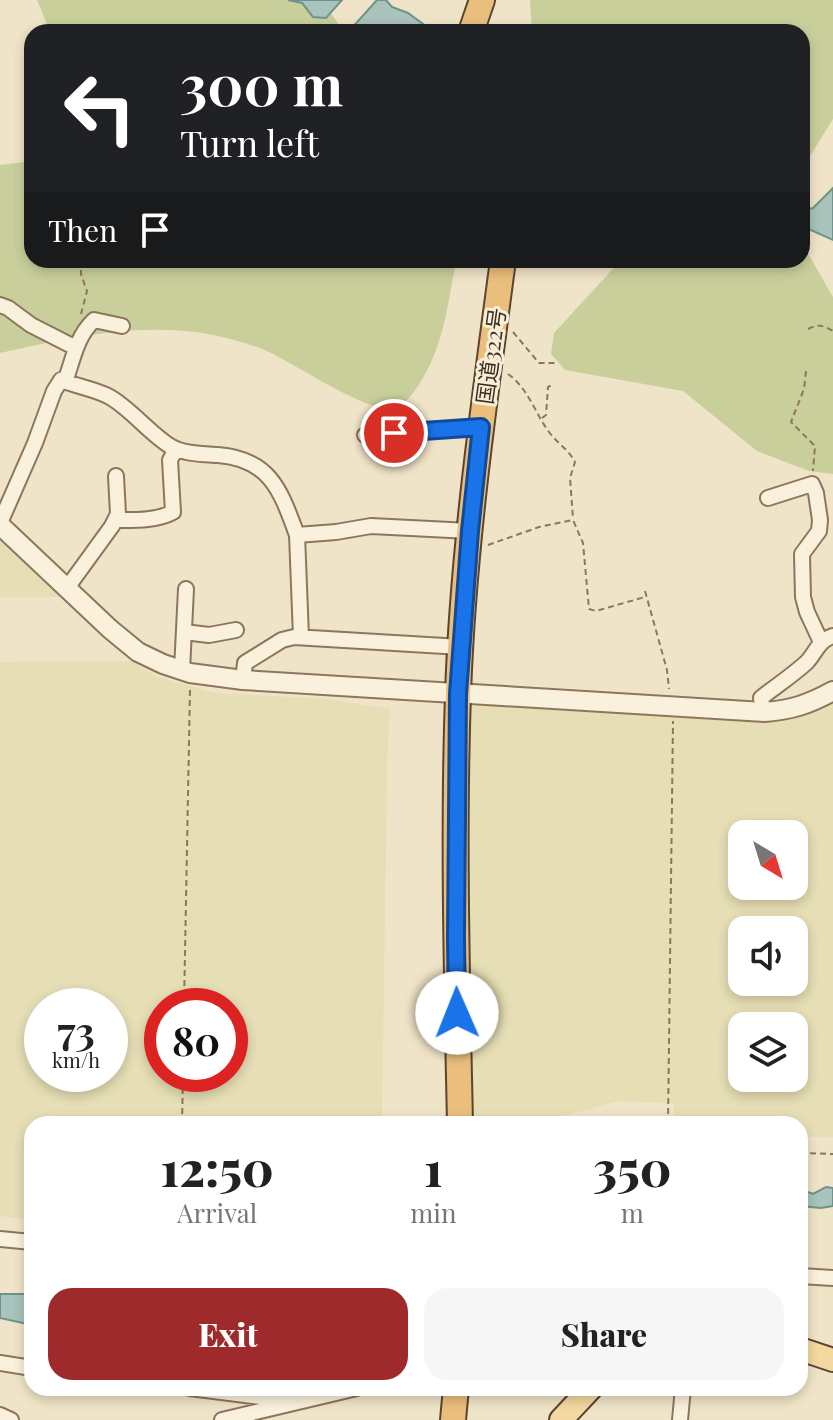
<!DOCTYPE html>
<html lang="en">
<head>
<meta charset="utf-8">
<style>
	:root { --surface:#fff; --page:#f6f6f6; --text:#222; --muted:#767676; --accent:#9e2a2b }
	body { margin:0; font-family:"Playfair Display","Noto Sans JP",serif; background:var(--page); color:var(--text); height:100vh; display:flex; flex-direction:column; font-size:30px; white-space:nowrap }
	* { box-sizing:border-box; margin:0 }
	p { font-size:26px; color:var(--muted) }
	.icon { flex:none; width:44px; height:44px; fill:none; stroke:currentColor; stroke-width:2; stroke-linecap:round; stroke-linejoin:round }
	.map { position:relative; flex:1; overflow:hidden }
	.drawer { position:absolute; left:24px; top:1116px; width:784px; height:280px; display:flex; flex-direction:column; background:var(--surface); border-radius:24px; box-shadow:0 4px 12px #0003 }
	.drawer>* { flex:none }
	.hud { position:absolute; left:24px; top:24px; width:786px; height:244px; border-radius:24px; box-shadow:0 4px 12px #0003; background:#202124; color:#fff; overflow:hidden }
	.needle { width:52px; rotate:142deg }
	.tools { position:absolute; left:728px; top:820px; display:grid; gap:16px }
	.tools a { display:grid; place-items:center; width:80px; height:80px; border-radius:16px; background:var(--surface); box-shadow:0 4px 12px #0003; font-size:40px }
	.speed { position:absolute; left:24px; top:988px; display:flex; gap:16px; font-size:40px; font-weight:700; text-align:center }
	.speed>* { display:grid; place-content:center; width:104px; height:104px; border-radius:50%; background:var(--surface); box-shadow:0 4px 12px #0003; line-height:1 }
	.speed small { font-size:20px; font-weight:400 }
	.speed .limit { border:12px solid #d22; background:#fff; color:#111 }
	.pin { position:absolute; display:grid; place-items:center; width:68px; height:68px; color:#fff; margin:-34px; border:4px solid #fff; border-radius:50%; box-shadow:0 2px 8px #0007 }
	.me { position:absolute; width:88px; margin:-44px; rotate:359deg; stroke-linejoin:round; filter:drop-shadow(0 0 6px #0008) }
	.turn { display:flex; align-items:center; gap:28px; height:168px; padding:0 24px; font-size:36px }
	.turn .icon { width:104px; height:104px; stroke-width:2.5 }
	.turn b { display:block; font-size:56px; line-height:68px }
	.then { display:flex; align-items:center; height:76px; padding:0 24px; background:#0003; gap:16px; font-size:30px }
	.eta { display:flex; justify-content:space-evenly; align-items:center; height:136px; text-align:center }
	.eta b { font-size:48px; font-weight:800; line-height:56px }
	.primary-button { display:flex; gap:16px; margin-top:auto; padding:16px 24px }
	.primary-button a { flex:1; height:92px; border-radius:24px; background:var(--accent); color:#fff; font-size:32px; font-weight:800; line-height:92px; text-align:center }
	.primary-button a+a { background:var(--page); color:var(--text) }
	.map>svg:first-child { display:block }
	.farmland { fill:#e6deb5; fill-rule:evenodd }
	.green { fill:#c9cf9b }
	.water { fill:#a9c4bc; stroke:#6f938a; stroke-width:2 }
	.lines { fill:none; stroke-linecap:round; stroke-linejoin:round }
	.minor-casing { stroke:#8d765c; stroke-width:18 }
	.tertiary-casing { stroke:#8d765c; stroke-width:22 }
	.primary-casing { stroke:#5b4430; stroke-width:26 }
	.trunk-casing { stroke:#5b4430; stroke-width:28 }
	.path { stroke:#8d765c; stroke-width:2; stroke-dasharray:6 4; stroke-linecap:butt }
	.minor { stroke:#faf1dc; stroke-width:14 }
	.tertiary { stroke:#faf1dc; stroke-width:18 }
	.primary { stroke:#f3d9a0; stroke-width:22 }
	.trunk { stroke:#eabe7c; stroke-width:24 }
	.route-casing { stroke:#114b97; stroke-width:20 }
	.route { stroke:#1a73e8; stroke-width:14 }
	.labels { text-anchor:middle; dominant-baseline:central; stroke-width:6; stroke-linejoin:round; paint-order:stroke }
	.street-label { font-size:22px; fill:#3d2e20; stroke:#f7eed8 }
</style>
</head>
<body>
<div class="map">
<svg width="833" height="1420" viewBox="0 0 833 1420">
	<rect width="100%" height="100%" fill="#f0e4c8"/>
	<path class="farmland" d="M 0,540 L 63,597 L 0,597 Z
		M 132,661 L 155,676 L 215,693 L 328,699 L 390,709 L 387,766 L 382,1124 L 32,1124 L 32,1221 L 0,1216 L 0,662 ZM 42,1006 L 110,1006 L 110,1074 L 42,1074 ZM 162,1006 L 230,1006 L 230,1074 L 162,1074 Z
		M 833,701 L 833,1137 L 800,1137 L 800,1124 L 673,1124 L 674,1103 L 619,1101 L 535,1124 L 471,1124 L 468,995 L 466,712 L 477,704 L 769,722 L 802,715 ZM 742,834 L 794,834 L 794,886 L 742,886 ZM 742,930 L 794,930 L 794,982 L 742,982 ZM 742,1026 L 794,1026 L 794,1078 L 742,1078 Z"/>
	<path class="green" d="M 37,0 L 322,0 L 344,32 L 50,32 Z
		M 530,0 L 833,0 L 833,119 L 802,169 L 802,32 L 532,32 Z
		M 32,161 L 32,260 L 455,260 L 455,267 C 447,309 443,346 420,383 C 414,392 406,404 395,408 C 370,415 295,364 269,352 C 258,347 245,343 234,340 C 156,318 77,336 0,353 L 0,165 Z
		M 802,243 L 833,297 L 833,474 L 809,471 L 757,451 L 683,391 L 565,370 L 551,354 L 554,333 L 621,260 L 802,260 Z"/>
	<path class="water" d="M 288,0 L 342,0 L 326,18 L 313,17 L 302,3 Z
		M 377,0 L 386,0 L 392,7 L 408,13 L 434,32 L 349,31 Z
		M 833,188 L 833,240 L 802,226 L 802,210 L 813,208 Z
		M 826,1187 L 833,1188 L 833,1206 L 821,1208 L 800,1206 L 800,1197 L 805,1196 L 804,1193 L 800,1192 L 800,1189 L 813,1194 Z
		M 0,1294 L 32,1294 L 32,1325 L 0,1318 Z"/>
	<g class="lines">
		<g class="minor-casing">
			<path id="minor" d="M 0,305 L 8,308 L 31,325 L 76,348
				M 65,382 C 73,360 76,337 94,320 L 122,326
				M 365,435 L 481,427
				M 768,498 L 812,484 L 816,493 L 820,520 L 819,531 L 802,554 L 803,597 L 807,612 L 821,642
				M 116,520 C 134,520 157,521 173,512 L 170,460 L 176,449
				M 0,523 L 35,443 L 54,391 L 61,380 C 76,386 94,389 108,396 C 128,406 149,433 170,446 C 184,454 201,454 218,455 C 271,459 281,492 297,535 L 336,532 L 371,526 L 470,531
				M 297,535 L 301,637
				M 67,588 L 112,526 L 118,514 L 116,476
				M 184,632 L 209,635 L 236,630
				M 182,670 L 186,589
				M 243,680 L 245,663 L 282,640 L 294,637 L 461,647
				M 763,712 L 761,698 C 776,686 793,675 807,662 C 816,652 819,640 833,636
				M 0,1239 L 32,1242
				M 800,1276 L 833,1278
				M 0,1363 L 32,1368
				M 190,1388 L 293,1401
				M 0,1415 L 11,1420
				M 222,1420 L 357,1388
				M 680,1420 L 683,1388"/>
		</g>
		<g class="tertiary-casing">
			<path id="tertiary" d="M 0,525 L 110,629 L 138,652 L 163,664 L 190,673 L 243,680 L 765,712 C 792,710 809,704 833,691"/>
		</g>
		<g class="primary-casing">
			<path id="primary" d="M 800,1349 L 833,1360
				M 561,1420 L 591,1388"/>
		</g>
		<g class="trunk-casing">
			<path id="trunk" d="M 471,32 L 482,0
				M 460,1124 C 457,981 453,837 458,694 C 463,549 484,404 503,260
				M 453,1420 L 456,1388"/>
		</g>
		<path class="path" d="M 81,260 L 81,274 L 87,291 L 81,314
			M 808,329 C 818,324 823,325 833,331
			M 513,332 L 539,363 L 555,363
			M 806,371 L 804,389 L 791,422 L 815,446 L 813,471
			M 508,374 C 528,388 535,413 549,432 C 557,443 569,450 575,462 L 570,478 L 573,519
			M 542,418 L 546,415 L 548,387 L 552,385
			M 488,545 L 539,527 L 573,520 L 583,543 L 589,609 L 596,611 L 645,597
			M 645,591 L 667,670 L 669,689
			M 184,1006 L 190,690
			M 182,1124 L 183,1074
			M 668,1124 L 673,721
			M 800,1153 L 833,1154"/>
		<use href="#minor" class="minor"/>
		<use href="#tertiary" class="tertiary"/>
		<use href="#primary" class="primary"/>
		<use href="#trunk" class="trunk"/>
	</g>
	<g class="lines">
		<g class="route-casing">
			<path id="route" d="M 394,433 L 481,427 L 470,531 L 458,694 L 456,937 L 457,1013"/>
		</g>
		<use href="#route" class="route"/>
	</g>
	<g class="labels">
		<g class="street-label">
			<text transform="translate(490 356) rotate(-82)">国道322号</text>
		</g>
	</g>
</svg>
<div class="tools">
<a><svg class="needle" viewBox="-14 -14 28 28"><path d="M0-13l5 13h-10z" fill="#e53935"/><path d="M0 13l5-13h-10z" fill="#767676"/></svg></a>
<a><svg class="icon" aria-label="sound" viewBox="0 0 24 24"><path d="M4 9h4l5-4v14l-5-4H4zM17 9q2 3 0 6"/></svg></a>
<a><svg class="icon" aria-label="layers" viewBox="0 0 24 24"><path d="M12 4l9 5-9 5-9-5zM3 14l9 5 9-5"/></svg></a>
</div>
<div class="speed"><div>73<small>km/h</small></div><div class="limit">80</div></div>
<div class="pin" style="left:394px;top:433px;background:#d93025"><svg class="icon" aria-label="arrive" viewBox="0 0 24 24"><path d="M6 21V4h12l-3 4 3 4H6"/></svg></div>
<svg class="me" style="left:457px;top:1013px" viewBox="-20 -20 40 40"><circle r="19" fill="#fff"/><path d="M0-13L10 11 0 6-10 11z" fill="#1a73e8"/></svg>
<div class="hud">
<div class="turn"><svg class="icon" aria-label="left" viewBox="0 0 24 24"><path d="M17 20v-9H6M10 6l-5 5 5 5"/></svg><div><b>300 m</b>Turn left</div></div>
<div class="then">Then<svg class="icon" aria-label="arrive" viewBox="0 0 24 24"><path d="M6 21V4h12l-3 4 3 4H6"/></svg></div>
</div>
<section class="drawer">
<div class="eta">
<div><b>12:50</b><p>Arrival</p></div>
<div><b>1</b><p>min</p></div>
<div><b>350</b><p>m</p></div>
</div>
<div class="primary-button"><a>Exit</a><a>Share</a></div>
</section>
</div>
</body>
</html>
